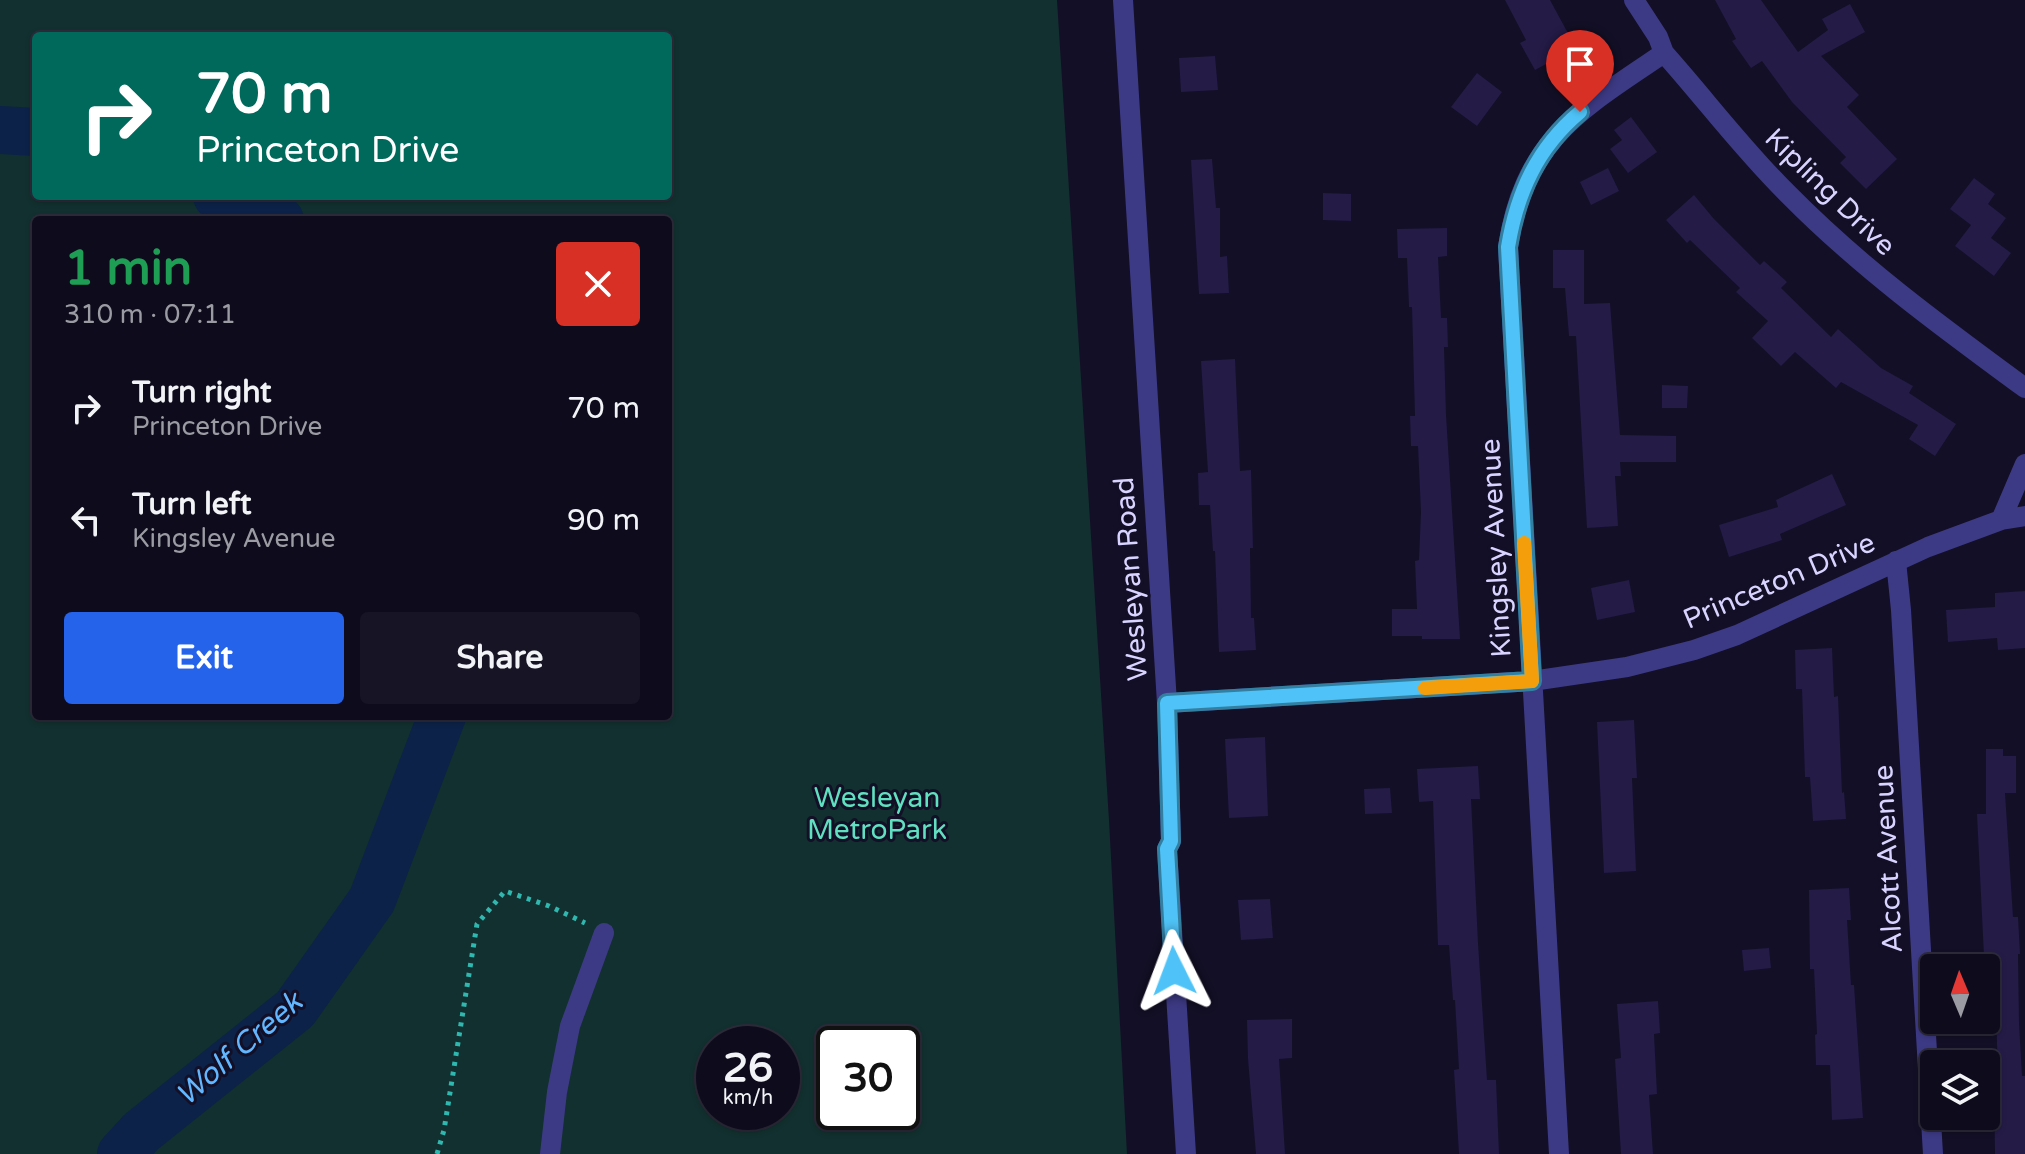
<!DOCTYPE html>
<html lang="en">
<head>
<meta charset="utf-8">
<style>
	:root { --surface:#0e0b1c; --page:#171425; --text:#f1f3f6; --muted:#9b9ba3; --line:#2e2b3b; --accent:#2563eb }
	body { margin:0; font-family:"Varela Round",sans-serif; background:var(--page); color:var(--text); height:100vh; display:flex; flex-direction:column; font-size:30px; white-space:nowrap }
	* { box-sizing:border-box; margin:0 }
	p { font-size:26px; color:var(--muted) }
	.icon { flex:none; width:44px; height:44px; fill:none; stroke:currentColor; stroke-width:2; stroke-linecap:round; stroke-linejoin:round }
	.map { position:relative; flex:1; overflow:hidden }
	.details { position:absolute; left:32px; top:216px; width:640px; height:504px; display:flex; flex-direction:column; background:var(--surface); border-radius:8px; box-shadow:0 2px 6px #0004,0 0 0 2px var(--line) }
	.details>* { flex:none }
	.hud { position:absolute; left:32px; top:32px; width:640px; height:168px; border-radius:8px; box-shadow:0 2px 6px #0004,0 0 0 2px var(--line); background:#00695c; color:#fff; overflow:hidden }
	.needle { width:52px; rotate:358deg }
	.tools { position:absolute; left:1920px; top:954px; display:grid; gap:16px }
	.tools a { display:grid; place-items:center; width:80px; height:80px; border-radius:8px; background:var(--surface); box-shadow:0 2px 6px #0004,0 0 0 2px var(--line); font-size:40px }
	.speed { position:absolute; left:696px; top:1026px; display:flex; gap:16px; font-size:40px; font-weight:700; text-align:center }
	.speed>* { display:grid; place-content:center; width:104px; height:104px; border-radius:50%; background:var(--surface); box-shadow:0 2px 6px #0004,0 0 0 2px var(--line); line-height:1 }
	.speed small { font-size:20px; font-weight:400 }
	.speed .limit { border:4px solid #111; border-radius:12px; background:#fff; color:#111 }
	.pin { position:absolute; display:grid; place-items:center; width:68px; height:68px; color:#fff; margin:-82px -34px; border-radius:50% 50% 50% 0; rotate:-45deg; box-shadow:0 0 8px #0007 }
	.pin .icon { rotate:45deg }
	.me { position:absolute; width:88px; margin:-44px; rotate:357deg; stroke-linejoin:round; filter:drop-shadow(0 0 6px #0008) }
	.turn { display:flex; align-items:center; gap:28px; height:168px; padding:0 32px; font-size:36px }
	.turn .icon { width:104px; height:104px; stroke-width:2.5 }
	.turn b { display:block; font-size:56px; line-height:68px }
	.round { display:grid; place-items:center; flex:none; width:84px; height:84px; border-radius:8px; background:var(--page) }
	.head { display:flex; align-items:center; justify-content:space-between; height:136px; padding:0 32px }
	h1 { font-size:48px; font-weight:700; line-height:60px; color:#1e9e55 }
	.primary-button { display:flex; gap:16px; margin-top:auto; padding:16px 32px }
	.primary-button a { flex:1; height:92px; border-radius:8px; background:var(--accent); color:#fff; font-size:32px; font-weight:700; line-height:92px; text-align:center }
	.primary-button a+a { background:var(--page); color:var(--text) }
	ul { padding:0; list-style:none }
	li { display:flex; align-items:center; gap:24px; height:112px; padding:0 32px }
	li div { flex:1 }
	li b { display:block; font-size:30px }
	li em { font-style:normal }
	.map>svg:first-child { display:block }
	.green { fill:#12302f; fill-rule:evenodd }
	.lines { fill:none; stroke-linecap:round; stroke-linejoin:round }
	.river { stroke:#0c2248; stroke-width:48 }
	.building { fill:#241b47 }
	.path { stroke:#2fb8b0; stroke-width:5; stroke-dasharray:4 6; stroke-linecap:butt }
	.minor { stroke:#3d3a85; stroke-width:20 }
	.route-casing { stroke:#337fa1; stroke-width:20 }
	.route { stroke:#4fc3f7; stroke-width:14 }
	.slow { stroke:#f59e0b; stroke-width:14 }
	.labels { text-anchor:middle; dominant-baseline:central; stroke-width:6; stroke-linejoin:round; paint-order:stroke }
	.street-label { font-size:28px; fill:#d9d4ff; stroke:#130f26 }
	.park-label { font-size:28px; fill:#5fe0c0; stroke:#130f26 }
	.water-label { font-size:30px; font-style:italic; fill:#62b6ff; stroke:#130f26 }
</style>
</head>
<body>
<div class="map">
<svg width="2025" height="1154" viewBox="0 0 2025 1154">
	<rect width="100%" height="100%" fill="#130f26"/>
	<path class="green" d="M 0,0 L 1057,0 L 1109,820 L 1127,1154 L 0,1154 ZM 36,36 L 668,36 L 668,196 L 36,196 ZM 36,220 L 668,220 L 668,716 L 36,716 ZM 714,1044 L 782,1044 L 782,1112 L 714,1112 ZM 834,1044 L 902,1044 L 902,1112 L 834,1112 Z"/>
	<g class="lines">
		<path class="river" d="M 0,130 L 36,132
			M 217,196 L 280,220
			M 121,1154 L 141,1132 L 295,1009 L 372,900 L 442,716"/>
	</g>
	<path class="building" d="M 1505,0 L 1550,0 L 1576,48 L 1535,70 L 1520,43 L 1526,40 Z
		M 1715,0 L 1761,0 L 1798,52 L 1828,30 L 1822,19 L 1850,4 L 1865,32 L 1821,56 L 1859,95 L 1847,107 L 1897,159 L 1866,189 L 1840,163 L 1846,157 L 1792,102 L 1762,61 L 1751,68 L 1732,41 L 1736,39 Z
		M 1215,56 L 1218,90 L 1181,92 L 1179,58 Z
		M 1477,73 L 1502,92 L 1477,126 L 1451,107 Z
		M 1631,117 L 1657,152 L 1628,173 L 1610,149 L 1622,140 L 1614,130 Z
		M 1212,159 L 1216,208 L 1220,208 L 1220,257 L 1227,256 L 1229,293 L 1199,294 L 1191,160 Z
		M 1608,168 L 1619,191 L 1591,205 L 1580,182 Z
		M 1974,178 L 1995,194 L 1988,204 L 2006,218 L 1991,238 L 2011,253 L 1994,276 L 1955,246 L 1971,225 L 1950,209 Z
		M 1323,193 L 1351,194 L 1351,221 L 1323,220 Z
		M 1694,195 L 1714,219 L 1760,265 L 1764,261 L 1787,282 L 1781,288 L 1831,337 L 1838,329 L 1881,368 L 1913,386 L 1909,393 L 1956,424 L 1935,456 L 1909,439 L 1918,425 L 1841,382 L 1836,388 L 1795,352 L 1781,366 L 1752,338 L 1768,321 L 1736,292 L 1740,288 L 1690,240 L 1687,243 L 1666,220 Z
		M 1447,228 L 1447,256 L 1438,257 L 1441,318 L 1447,318 L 1448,347 L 1444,347 L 1446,415 L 1460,639 L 1422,639 L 1422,636 L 1392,636 L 1392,609 L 1417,609 L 1415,561 L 1419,560 L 1421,512 L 1418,446 L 1411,446 L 1410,416 L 1415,416 L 1412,307 L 1409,307 L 1407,258 L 1398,258 L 1397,229 Z
		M 1553,250 L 1584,250 L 1584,304 L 1610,303 L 1620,435 L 1676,436 L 1676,462 L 1620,462 L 1621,476 L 1615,476 L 1618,526 L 1587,528 L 1576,336 L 1569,336 L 1565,288 L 1553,288 Z
		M 1235,359 L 1240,471 L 1251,470 L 1253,548 L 1250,548 L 1251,618 L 1254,618 L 1256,650 L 1219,652 L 1215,551 L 1213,551 L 1210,505 L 1199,505 L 1198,473 L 1208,472 L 1201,361 Z
		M 1662,385 L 1688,386 L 1687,408 L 1662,408 Z
		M 1832,474 L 1846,505 L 1780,534 L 1782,540 L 1729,557 L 1719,525 L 1778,507 L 1776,500 Z
		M 1629,580 L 1635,612 L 1597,620 L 1591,588 Z
		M 2025,591 L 2025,648 L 1998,650 L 1997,638 L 1948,642 L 1946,610 L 1995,607 L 1995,593 Z
		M 1832,648 L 1834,697 L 1838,696 L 1842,793 L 1844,792 L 1846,819 L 1813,821 L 1810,777 L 1805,777 L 1802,689 L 1796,689 L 1795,650 Z
		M 1634,720 L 1637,778 L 1632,778 L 1636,871 L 1604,873 L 1597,722 Z
		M 1265,737 L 1268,816 L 1229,818 L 1225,739 Z
		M 1986,749 L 2003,749 L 2003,756 L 2016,756 L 2016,793 L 2005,793 L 2013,917 L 2018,917 L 2020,954 L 2018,954 L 2019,1023 L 2022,1076 L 2025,1076 L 2025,1154 L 1995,1154 L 1994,1077 L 1998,1077 L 1996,1010 L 1986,1010 L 1986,956 L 1984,956 L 1977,814 L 1986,814 Z
		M 1478,766 L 1480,799 L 1471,799 L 1478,943 L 1487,1080 L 1496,1080 L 1499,1154 L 1459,1154 L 1454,1070 L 1459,1069 L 1455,1000 L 1453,1000 L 1449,945 L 1438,945 L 1433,801 L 1419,802 L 1417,769 Z
		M 1390,788 L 1392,813 L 1365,814 L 1364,789 Z
		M 1849,888 L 1851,920 L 1847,920 L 1851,985 L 1854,985 L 1863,1118 L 1832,1120 L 1830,1065 L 1816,1065 L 1815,1035 L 1817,1034 L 1814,969 L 1810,969 L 1809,890 Z
		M 1270,899 L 1273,938 L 1241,940 L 1238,900 Z
		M 1769,948 L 1771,968 L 1744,971 L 1742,950 Z
		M 1658,1001 L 1660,1033 L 1654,1034 L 1657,1094 L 1649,1095 L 1653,1154 L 1621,1154 L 1615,1059 L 1621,1058 L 1617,1004 Z
		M 1292,1019 L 1292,1058 L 1279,1059 L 1285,1154 L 1256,1154 L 1248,1059 L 1247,1020 Z"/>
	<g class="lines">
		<path class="path" d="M 437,1154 L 444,1130 L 477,924 L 505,891 L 549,906 L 585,923"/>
		<path class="minor" d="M 1123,0 L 1167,703 L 1171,841 L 1167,849 L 1186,1154
			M 1634,0 L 1658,37 L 1664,53 C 1706,100 1744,151 1789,195 C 1861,268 1942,327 2025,388
			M 2001,520 L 2025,464
			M 1896,561 L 1901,610 L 1933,1154
			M 1167,703 L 1532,681 L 1627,667 L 1694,650 L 1737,635 L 1928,547 L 2001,520 L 2025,516
			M 550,1154 L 557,1092 L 570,1026 L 604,933
			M 1559,1154 L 1508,247 C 1524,140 1581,109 1664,53"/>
	</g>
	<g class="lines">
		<g class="route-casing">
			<path id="route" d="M 1174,971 L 1167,849 L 1171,841 L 1167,703 L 1532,681 L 1508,247 C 1517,193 1537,148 1580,112"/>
		</g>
		<use href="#route" class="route"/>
		<path class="slow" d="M 1425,688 L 1532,681 L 1524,543"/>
	</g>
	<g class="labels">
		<g class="street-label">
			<text transform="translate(1830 192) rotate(44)">Kipling Drive</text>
			<text transform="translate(1496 548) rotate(-93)">Kingsley Avenue</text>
			<text transform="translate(1131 579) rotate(-94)">Wesleyan Road</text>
			<text transform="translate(1779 581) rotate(-23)">Princeton Drive</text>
			<text transform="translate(1888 859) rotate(-93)">Alcott Avenue</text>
		</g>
		<g class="park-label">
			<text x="877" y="798">Wesleyan<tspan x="877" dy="32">MetroPark</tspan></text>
		</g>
		<g class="water-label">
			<text transform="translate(239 1049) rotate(-41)">Wolf Creek</text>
		</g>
	</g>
</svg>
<div class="tools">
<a><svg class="needle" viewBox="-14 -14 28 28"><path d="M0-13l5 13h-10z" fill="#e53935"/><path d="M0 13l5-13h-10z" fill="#9b9ba3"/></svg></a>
<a><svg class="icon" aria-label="layers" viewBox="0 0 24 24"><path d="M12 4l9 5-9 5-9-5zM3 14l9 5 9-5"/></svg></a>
</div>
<div class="speed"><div>26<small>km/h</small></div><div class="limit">30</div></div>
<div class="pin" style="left:1580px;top:112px;background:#d93025"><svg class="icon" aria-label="arrive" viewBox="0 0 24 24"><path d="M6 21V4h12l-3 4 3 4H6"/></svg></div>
<svg class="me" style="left:1174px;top:971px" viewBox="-20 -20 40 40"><path d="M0-17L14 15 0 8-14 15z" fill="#4fc3f7" stroke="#fff" stroke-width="4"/></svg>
<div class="hud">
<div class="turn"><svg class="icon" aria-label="right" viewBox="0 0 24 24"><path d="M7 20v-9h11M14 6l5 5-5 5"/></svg><div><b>70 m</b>Princeton Drive</div></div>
</div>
<section class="details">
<div class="head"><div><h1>1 min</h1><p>310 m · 07:11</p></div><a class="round" style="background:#d93025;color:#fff"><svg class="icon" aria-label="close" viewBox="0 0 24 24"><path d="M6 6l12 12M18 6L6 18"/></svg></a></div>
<ul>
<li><svg class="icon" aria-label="right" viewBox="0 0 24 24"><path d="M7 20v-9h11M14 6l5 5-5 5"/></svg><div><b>Turn right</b><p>Princeton Drive</p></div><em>70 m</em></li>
<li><svg class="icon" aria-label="left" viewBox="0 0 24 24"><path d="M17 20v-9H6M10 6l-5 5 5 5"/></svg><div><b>Turn left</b><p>Kingsley Avenue</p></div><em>90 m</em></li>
</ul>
<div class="primary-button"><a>Exit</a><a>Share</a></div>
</section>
</div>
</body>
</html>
